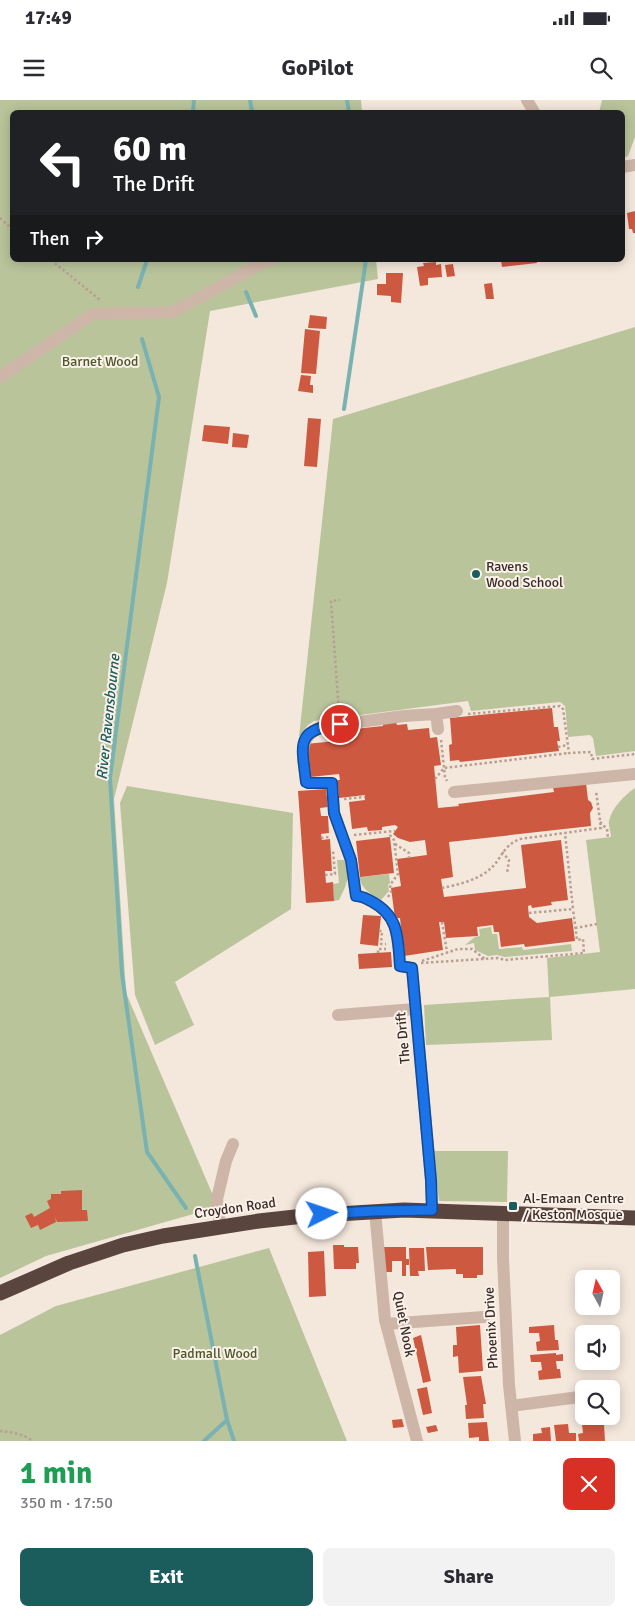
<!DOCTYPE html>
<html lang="en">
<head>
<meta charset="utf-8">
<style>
	:root { --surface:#fff; --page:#f2f2f3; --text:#2b2b33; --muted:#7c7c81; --accent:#1b5d5d }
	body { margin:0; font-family:Signika,sans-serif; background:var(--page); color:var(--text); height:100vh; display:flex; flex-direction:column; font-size:19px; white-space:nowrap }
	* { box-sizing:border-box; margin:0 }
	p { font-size:16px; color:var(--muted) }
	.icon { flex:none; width:28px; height:28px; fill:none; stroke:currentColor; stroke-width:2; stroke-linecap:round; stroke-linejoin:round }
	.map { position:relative; height:1341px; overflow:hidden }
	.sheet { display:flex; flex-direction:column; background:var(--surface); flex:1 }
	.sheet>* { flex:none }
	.hud { position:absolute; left:10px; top:10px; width:615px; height:152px; border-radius:8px; box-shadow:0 2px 12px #0003; background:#202124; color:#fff; overflow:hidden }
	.needle { width:32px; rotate:352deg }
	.tools { position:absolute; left:575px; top:1170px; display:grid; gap:10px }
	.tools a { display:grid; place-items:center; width:45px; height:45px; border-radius:8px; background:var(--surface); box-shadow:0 2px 12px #0003; font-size:25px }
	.pin { position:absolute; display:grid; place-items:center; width:42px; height:42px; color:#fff; margin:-21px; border:2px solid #fff; border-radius:50%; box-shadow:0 1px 5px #0007 }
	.me { position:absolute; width:55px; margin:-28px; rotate:86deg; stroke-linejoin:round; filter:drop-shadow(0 0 4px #0008) }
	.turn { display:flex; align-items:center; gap:18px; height:105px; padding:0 20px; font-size:22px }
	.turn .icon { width:65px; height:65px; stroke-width:2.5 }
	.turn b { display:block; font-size:35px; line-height:42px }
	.then { display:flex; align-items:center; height:48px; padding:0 20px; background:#0003; gap:10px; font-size:19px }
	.round { display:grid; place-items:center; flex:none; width:52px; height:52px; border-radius:8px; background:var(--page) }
	.summary { display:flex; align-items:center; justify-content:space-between; height:85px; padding:0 20px }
	h1 { font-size:30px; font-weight:800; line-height:38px; color:#1e9e55 }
	.button { display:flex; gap:10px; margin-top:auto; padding:10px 20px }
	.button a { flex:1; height:58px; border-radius:8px; background:var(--accent); color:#fff; font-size:20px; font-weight:800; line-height:58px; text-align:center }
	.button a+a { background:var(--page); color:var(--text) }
	.status { display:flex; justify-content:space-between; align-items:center; height:35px; padding:0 25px; background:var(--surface); direction:ltr }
	.status svg { height:14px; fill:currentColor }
	header { display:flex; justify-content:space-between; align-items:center; height:65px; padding:0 20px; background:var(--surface); font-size:22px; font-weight:800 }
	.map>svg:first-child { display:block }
	.green { fill:#b9c49b }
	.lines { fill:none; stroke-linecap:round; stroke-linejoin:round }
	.stream { stroke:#79b2b1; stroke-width:4 }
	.building { fill:#cd5940 }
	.path { stroke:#b99f91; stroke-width:2.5; stroke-dasharray:2.5 2.5; stroke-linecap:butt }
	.minor { stroke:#cdb6a7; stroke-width:12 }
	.highway { stroke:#5a453e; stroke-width:15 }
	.route-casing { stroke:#114b97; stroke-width:12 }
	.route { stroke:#1a73e8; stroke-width:9 }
	.poi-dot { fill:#1b5d5d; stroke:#fbf1e9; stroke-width:2 }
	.labels { text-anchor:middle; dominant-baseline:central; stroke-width:4; stroke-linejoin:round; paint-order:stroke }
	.park-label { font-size:14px; fill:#4a582a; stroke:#fbf1e9 }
	.poi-label { font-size:14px; fill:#382c28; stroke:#fbf1e9; text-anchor:start }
	.street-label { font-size:14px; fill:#382c28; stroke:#fbf1e9 }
	.water-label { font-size:15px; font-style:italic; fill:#1b5d5d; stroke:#fbf1e9 }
</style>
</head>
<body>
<div class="status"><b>17:49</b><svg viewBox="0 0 49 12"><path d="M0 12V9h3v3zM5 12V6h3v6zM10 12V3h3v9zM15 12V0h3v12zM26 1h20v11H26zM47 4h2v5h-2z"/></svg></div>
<header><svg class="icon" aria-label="menu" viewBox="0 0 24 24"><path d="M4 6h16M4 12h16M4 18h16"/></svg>GoPilot<svg class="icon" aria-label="search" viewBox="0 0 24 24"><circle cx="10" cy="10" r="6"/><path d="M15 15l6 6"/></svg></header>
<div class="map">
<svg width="635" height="1341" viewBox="0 0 635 1341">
	<rect width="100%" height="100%" fill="#f4e7dc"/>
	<path class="green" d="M 0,0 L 361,0 L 362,12 L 12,12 L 12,160 L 376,160 L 378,179 L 210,211 L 167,483 L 114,699 L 126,893 L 218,1107 L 46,1156 L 0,1178 Z
		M 602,0 L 635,0 L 635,37 L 628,56 L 623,58 L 622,12 L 599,12 Z
		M 635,227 L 635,651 L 596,656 L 593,638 L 590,635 L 568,637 L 565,606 L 560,602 L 471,611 L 468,601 L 314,621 L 308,625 L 299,637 L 333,319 Z
		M 127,686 L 293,713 L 291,809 L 175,882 L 194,925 L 155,945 L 135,895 L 120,703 Z
		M 635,688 L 635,889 L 550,897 L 552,940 L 426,945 L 424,905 L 549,897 L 547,858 L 600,852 L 586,740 L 611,737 C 611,732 608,725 609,721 C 612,707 625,695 635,688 Z
		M 337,760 L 346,760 C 349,779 348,782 339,800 L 334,801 L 333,784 L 339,783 Z
		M 389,774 L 390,783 L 388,785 L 389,791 L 381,800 C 371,794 362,790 359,777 Z
		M 491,827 L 492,834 L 497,834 L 499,849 L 522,847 L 523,850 L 571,844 L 572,851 L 505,857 L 497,855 L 488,856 L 475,850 L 474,843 L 465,845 L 475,837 L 480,836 L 479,829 Z
		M 433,1051 L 508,1051 L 507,1102 L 439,1101 Z
		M 269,1148 L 347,1341 L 0,1341 L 0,1235 L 56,1206 Z"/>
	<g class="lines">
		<path class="stream" d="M 250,0 L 252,12
			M 347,0 L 349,12
			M 193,12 L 194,0
			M 138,187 L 147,160
			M 246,192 L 256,216
			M 142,239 L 159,297 L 110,678 L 122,874 L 147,1052 L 186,1108
			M 344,309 L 366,160
			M 195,1156 L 227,1320 L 234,1341
			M 204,1341 L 227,1320"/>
	</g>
	<path class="building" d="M 635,111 L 635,133 L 633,133 L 632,129 L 629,129 L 627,113 Z
		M 501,160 L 536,160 L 537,163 L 502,167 Z
		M 436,162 L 436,165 L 441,164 L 442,177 L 428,178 L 428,185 L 420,186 L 417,167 L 424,166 L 423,163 Z
		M 453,164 L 455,176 L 447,177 L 445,165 Z
		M 386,173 L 403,173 L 401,203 L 391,202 L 391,196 L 377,195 L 377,184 L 386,184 Z
		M 492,183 L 494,199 L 486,199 L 484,184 Z
		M 310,215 L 327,217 L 326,229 L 308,228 Z
		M 305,229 L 320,231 L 316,274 L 301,273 Z
		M 301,275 L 311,276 L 310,285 L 313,285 L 313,293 L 298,291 Z
		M 308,318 L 321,319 L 317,367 L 304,366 Z
		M 204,325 L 230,327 L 228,344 L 202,341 Z
		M 233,333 L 249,335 L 247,348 L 232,347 Z
		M 552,608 L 554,627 L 558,627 L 560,641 L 557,641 L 559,651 L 460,662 L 459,660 L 450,661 L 449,645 L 452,644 L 450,618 Z
		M 396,622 L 397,625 L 407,624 L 408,630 L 429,628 L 430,638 L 437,637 L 441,665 L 434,666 L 438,708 L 459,706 L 458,704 L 554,692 L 553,687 L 586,683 L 588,700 L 591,702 L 593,708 L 590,713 L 591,726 L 449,742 L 453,777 L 441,779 L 444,797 L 526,788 L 521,745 L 561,740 L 568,800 L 551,802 L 552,805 L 532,808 L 531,805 L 528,806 L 529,817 L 537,823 L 572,818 L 575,841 L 525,847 L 524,844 L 501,847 L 499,832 L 494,832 L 493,825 L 477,827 L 478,836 L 446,838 L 444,822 L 439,822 L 443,850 L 404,856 L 400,818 L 395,818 L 391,788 L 401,786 L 397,759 L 427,755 L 425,740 L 410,742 L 398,738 L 393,734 L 398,727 L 395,725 L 382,727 L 382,730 L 368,731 L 367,727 L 352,729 L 349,702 L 365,700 L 365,695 L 339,698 L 337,680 L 340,680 L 339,674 L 310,677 L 306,644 L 355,639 L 354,629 L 383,626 L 383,623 Z
		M 326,689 L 328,707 L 320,708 L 321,716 L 328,716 L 329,733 L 321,734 L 322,740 L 330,739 L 332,771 L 325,771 L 326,783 L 333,782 L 334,801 L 306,803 L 298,691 Z
		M 390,737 L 394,773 L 360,777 L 356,741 Z
		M 363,815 L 381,816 L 378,846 L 360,844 Z
		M 391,852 L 392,867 L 359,869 L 358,854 Z
		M 82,1090 L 82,1110 L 87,1110 L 88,1121 L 57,1122 L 55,1117 L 56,1122 L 40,1130 L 38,1125 L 31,1128 L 25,1116 L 32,1113 L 34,1117 L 50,1108 L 47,1101 L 51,1099 L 51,1094 L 61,1094 L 61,1091 Z
		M 333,1145 L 344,1145 L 344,1147 L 358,1147 L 359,1163 L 356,1163 L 356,1169 L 334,1169 Z
		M 381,1147 L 406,1147 L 406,1159 L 409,1159 L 409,1165 L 406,1165 L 406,1176 L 402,1176 L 402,1161 L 392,1161 L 392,1172 L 386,1172 Z
		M 426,1147 L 483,1147 L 483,1175 L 477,1175 L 477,1178 L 463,1178 L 463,1174 L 456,1174 L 456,1169 L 428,1170 Z
		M 409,1148 L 424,1148 L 425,1171 L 418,1171 L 419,1176 L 410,1176 Z
		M 324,1151 L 326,1196 L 309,1197 L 308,1152 Z
		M 480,1225 L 483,1271 L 459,1273 L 458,1256 L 453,1257 L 453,1245 L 457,1245 L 456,1227 Z
		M 554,1225 L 555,1240 L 558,1240 L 559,1250 L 537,1251 L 536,1242 L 540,1241 L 539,1233 L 529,1233 L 529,1227 Z
		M 421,1235 L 431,1281 L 423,1283 L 413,1238 Z
		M 556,1253 L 556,1255 L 563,1254 L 563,1261 L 556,1261 L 557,1269 L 560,1269 L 561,1278 L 539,1280 L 538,1271 L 542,1270 L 541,1262 L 531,1262 L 530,1255 Z
		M 481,1276 L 486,1304 L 483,1304 L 484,1318 L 466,1319 L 465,1305 L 467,1305 L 463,1277 Z
		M 427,1287 L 432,1313 L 423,1315 L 417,1289 Z
		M 402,1319 L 404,1327 L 393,1328 L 392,1320 Z
		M 487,1322 L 489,1341 L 479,1341 L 479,1337 L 469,1338 L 468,1323 Z
		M 597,1322 L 597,1324 L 604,1324 L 605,1341 L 579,1341 L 578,1334 L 583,1333 L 582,1324 Z
		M 568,1324 L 569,1333 L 576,1333 L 576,1341 L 556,1341 L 554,1325 Z
		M 436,1325 L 438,1331 L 428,1333 L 426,1327 Z
		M 550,1327 L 551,1341 L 533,1341 L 533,1334 L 542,1333 L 541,1328 Z"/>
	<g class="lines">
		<path class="path" d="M 0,118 L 12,129
			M 51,160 L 100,200
			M 339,613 L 331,501 L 340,500
			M 468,614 L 560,606 L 563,609 L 569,653 L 591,652 L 592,659 L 635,654
			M 441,640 L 445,677 L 447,681
			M 558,647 L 568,645
			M 435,679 L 444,668 L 569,653
			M 344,699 L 365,697
			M 600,722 L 607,729 L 608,738
			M 354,735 L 395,731
			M 321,738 L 329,737
			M 395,744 L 409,753 L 409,758
			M 502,752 L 509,760 L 507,773
			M 325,775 L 335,774 L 333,751
			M 442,788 C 457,785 478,780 490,769 C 502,759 502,746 520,739 L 601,728 L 596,691
			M 388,797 L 391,792 L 390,785 L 398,774 L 394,740 L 390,735 L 390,732
			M 529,813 L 573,809 L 565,733
			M 442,822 L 447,852
			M 575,828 L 597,824
			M 379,831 L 382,831 L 381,844 L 386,844
			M 378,853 L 378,849 L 386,849
			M 422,861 L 458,849 L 472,849 L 485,859
			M 421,863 L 498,858 L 505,860 L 584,853 L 583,839 L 577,840 L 573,809
			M 0,1331 C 10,1332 25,1334 32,1341"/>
		<path class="minor" d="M 527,0 L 534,12
			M 622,67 L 635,65
			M 0,277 L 93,214 L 173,212 L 266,161 L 271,160
			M 436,614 L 457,611
			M 454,692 L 635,674
			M 338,915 L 415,909
			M 432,1109 L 431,1080 L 412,868 L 400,866 C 398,842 399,816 374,803 C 368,800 363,796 356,796 L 351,761 L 334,713 L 332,683 L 308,683 L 306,682 C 304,658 295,639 321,627 L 404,616 L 436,614 L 438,629
			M 375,1111 L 385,1220 L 417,1341
			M 503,1114 L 503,1159 L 509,1285 L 515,1341
			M 220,1126 L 217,1099 L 226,1061 L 233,1044
			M 386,1224 L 484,1217
			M 511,1306 L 579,1297"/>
		<path class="highway" d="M 0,1193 L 69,1163 L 123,1145 L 163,1136 L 259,1121 L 304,1116 L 404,1110 L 635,1118"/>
	</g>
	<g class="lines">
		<g class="route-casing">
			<path id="route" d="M 322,1114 L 374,1111 L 432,1110 L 431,1080 L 412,868 L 400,866 C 398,837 399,816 371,801 C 365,798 362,796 356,796 L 351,760 L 334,713 L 332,683 L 308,683 L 306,682 C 302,644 294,630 340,624"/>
		</g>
		<use href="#route" class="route"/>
	</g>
	<g class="poi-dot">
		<circle cx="476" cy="474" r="5"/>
		<rect x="508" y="1101" width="10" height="10" rx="2.5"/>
	</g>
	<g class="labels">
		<g class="park-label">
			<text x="100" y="261">Barnet Wood</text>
			<text x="215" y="1253">Padmall Wood</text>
		</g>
		<g class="poi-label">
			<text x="486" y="466">Ravens<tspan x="486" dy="16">Wood School</tspan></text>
			<text x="523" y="1098">Al-Emaan Centre<tspan x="523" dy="16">/ Keston Mosque</tspan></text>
		</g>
		<g class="street-label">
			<text transform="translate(403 938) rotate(-95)">The Drift</text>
			<text transform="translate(235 1108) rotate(-8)">Croydon Road</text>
			<text transform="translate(404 1224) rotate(79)">Quiet Nook</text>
			<text transform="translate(491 1228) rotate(-93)">Phoenix Drive</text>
		</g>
		<g class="water-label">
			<text transform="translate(108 617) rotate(-84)">River Ravensbourne</text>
		</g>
	</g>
</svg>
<div class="tools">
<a><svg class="needle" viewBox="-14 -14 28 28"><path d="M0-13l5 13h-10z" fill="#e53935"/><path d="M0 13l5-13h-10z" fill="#7c7c81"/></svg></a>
<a><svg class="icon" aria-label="sound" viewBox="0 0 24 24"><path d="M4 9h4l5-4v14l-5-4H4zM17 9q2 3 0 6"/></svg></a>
<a><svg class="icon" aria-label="search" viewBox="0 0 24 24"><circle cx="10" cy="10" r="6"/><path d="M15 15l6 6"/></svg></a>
</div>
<div class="pin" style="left:340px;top:624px;background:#d93025"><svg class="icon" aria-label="arrive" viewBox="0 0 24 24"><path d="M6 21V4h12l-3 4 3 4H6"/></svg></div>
<svg class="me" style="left:322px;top:1114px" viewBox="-20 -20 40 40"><circle r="19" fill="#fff"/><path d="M0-13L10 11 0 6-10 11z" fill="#1a73e8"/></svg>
<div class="hud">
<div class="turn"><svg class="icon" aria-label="left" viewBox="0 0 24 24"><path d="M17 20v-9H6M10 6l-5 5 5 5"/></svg><div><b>60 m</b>The Drift</div></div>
<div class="then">Then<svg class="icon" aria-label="right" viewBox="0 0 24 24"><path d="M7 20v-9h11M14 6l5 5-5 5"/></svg></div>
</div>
</div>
<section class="sheet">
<div class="summary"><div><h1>1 min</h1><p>350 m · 17:50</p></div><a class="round" style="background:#d93025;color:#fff"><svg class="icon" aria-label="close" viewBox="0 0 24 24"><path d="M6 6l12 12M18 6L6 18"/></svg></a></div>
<div class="button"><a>Exit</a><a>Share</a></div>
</section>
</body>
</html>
